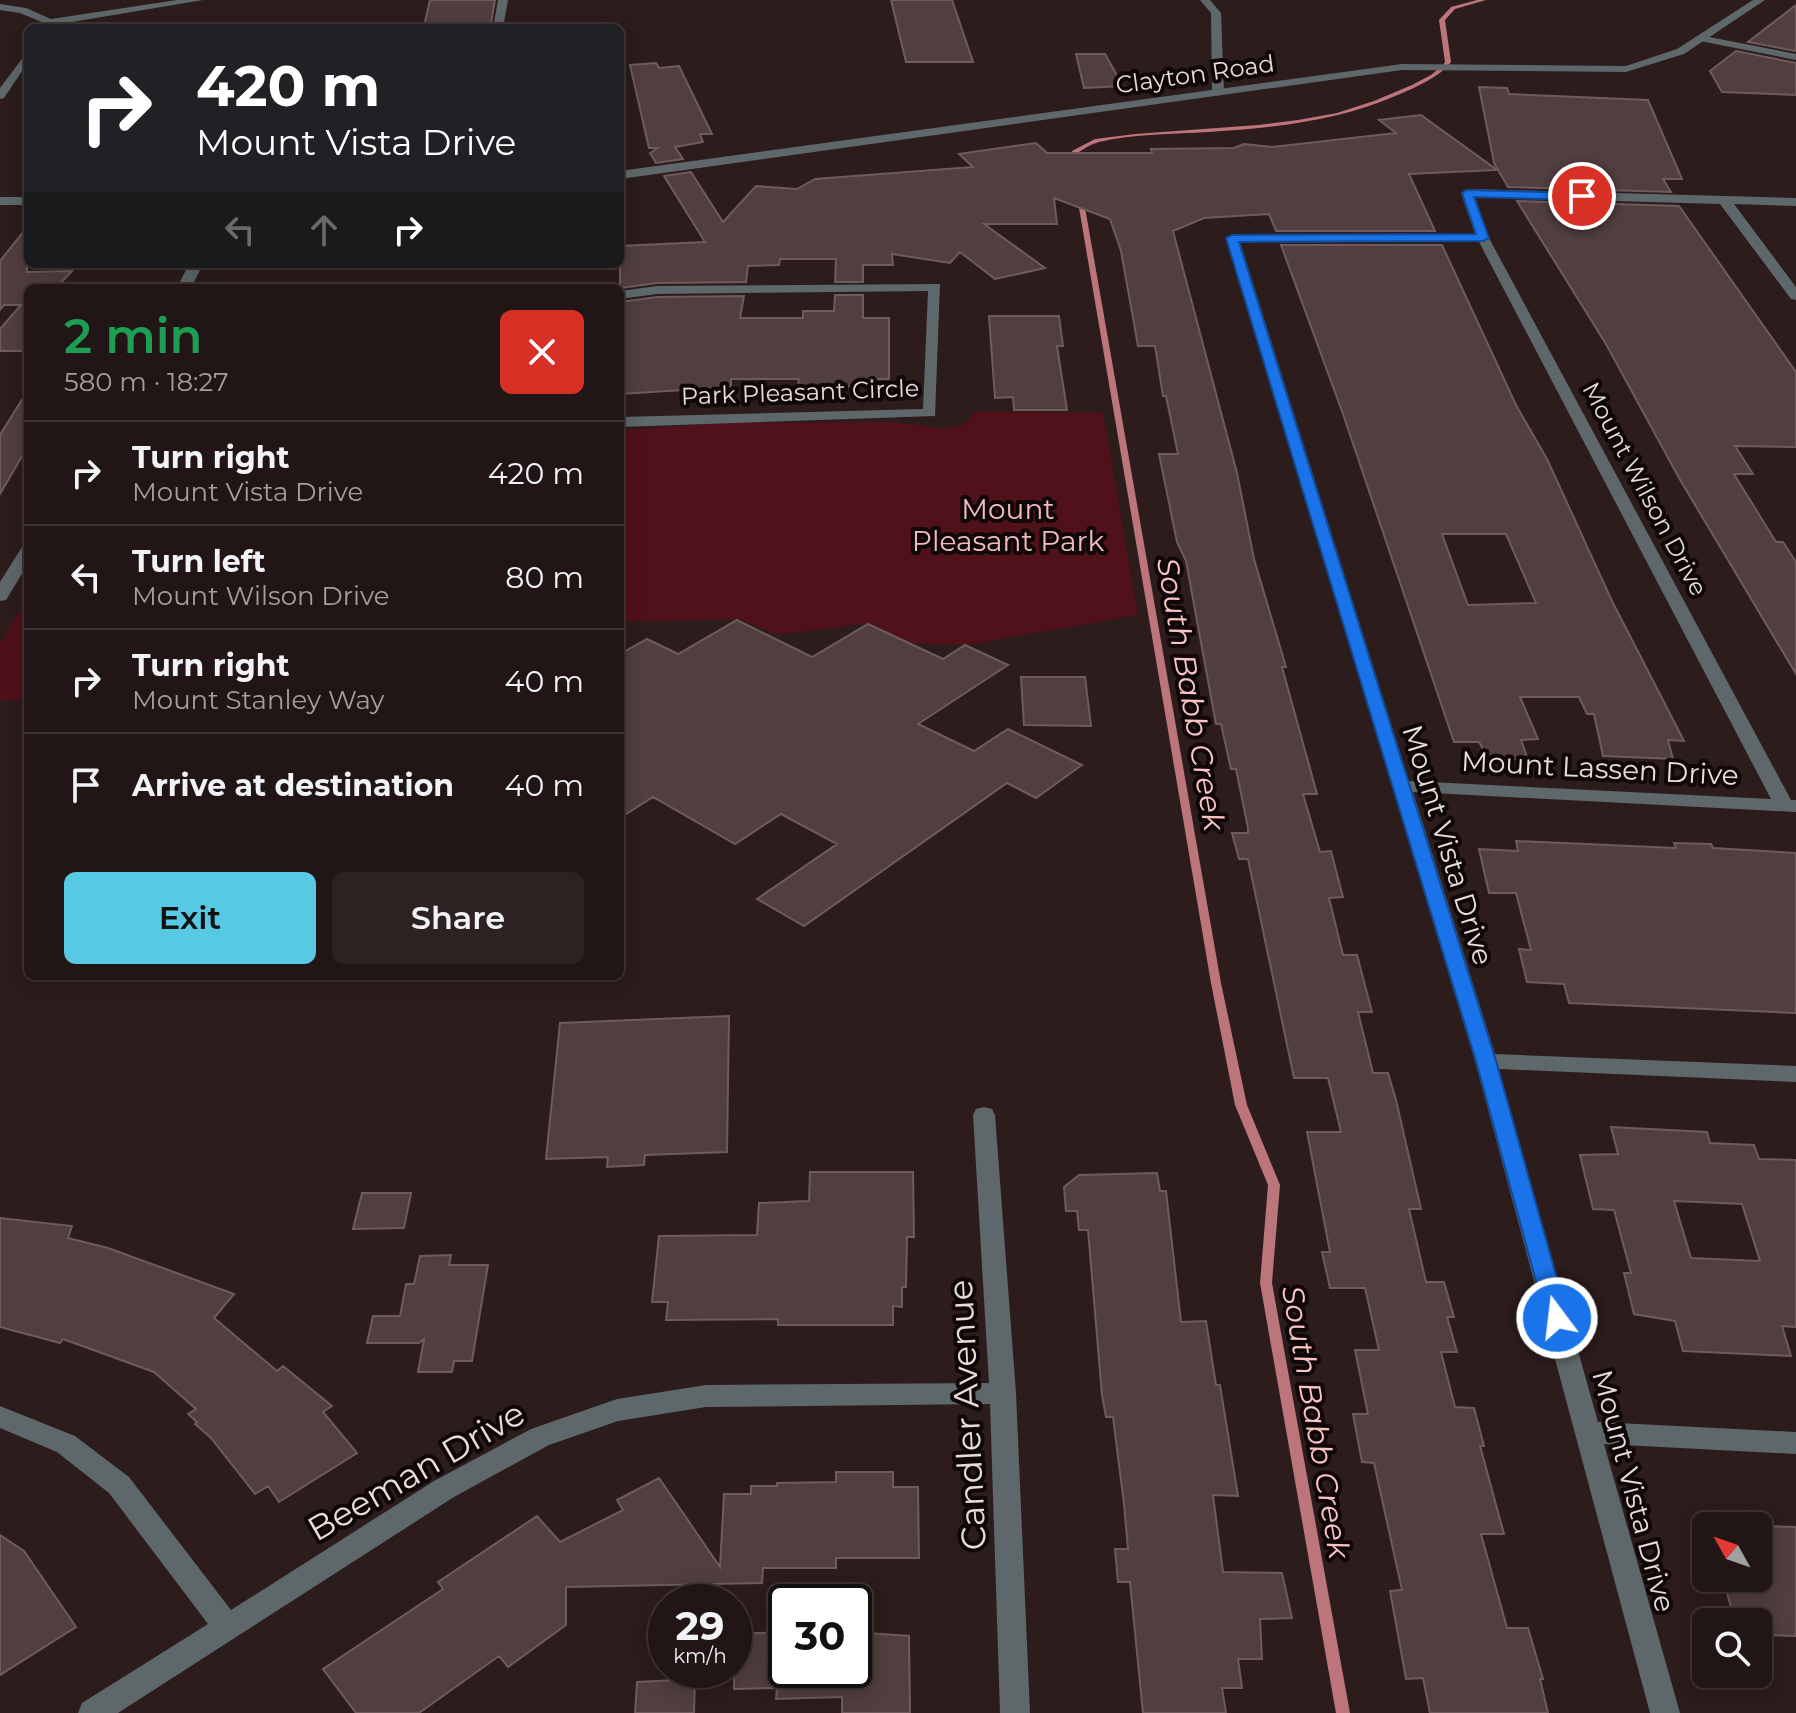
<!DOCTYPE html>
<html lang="en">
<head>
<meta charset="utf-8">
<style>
	:root { --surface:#211515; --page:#2d2222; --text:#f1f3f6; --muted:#a29fa0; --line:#3e3434; --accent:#57c9e2 }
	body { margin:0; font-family:Montserrat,sans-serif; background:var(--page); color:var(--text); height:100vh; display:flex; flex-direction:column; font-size:30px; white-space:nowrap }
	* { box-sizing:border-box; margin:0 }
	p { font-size:26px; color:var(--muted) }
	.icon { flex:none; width:44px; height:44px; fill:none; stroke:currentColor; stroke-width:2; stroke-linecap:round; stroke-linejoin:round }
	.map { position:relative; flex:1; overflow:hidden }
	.sheet { position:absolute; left:24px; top:284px; width:600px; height:696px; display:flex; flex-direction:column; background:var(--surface); border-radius:12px; box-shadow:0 4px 20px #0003,0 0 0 2px var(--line) }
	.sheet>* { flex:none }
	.banner { position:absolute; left:24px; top:24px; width:600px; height:244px; border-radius:12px; box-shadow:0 4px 20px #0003,0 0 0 2px var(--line); background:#202124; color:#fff; overflow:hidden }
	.needle { width:52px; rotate:310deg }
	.fabs { position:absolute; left:1692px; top:1512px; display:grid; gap:16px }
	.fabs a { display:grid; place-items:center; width:80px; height:80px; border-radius:12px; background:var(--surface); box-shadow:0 4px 20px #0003,0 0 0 2px var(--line); font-size:40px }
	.speed { position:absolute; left:648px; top:1584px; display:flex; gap:16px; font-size:40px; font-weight:700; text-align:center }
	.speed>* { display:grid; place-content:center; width:104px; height:104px; border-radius:50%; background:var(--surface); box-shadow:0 4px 20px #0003,0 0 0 2px var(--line); line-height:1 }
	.speed small { font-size:20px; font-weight:400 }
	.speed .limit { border:4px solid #111; border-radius:12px; background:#fff; color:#111 }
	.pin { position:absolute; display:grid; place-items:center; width:68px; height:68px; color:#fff; margin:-34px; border:4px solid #fff; border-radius:50%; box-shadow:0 2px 8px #0007 }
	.me { position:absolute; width:88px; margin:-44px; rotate:345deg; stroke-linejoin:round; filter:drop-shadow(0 0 6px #0008) }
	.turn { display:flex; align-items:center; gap:28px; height:168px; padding:0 40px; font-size:36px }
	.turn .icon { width:104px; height:104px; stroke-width:2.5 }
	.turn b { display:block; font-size:56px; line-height:68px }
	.lanes { display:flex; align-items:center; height:76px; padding:0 40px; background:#0003; justify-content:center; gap:40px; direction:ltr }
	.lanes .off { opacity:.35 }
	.round { display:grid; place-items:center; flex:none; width:84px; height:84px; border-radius:12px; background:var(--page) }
	.summary { display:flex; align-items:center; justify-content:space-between; height:136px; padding:0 40px }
	h1 { font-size:48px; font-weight:600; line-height:60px; color:#1e9e55 }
	.cta { display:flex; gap:16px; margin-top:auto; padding:16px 40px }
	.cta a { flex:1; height:92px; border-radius:12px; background:var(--accent); color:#111; font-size:32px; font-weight:600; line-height:92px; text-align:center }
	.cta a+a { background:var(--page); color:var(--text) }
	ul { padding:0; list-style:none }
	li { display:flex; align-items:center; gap:24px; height:104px; padding:0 40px; border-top:2px solid var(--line) }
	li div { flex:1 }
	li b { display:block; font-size:30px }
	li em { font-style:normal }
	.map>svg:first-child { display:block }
	.green { fill:#50111a }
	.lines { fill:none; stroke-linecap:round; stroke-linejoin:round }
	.stream { fill:#bb757b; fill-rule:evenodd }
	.building { fill:#513e3e; stroke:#6f5b5b; stroke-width:2; fill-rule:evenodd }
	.minor { fill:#5e6769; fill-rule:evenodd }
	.tertiary { fill:#5e6769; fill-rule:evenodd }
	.route { fill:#1a73e8; stroke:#114b97; stroke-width:2 }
	.labels { text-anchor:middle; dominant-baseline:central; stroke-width:8; stroke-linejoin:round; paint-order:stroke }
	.far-street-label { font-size:24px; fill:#e8dcdc; stroke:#100808 }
	.park-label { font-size:28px; fill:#f2bcbd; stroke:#100808 }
	.street-label { font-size:28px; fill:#e8dcdc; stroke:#100808 }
	.water-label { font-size:30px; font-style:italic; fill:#fac4c5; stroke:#100808 }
	.near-street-label { font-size:34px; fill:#e8dcdc; stroke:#100808 }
</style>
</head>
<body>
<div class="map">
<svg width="1796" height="1713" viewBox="0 0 1796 1713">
	<rect width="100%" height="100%" fill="#2c1c1c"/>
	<path class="green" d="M 975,412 L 1103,413 L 1138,615 L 967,645 L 911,643 L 870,623 L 776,635 L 741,619 L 620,622 L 620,430 L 729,423 L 895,422 L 945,429 L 965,424 Z
		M 28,597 L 28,699 L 0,701 L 0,644 Z"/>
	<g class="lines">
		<path class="stream" d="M 1477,0 L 1486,0 L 1455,9 L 1445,20 L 1451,62 C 1438,78 1418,86 1400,94 C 1339,121 1274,128 1209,132 C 1174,134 1133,134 1099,142 C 1091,144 1084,149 1077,153 L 1079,164 L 1076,166 L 1073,164 L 1072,151 L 1095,139 L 1135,134 L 1258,125 L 1298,120 L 1337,113 L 1374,101 L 1412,85 L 1431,75 L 1443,65 L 1445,62 L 1439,20 L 1451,7 Z
			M 1080,194 L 1083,196 L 1221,983 L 1247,1105 L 1280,1185 L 1272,1283 L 1350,1713 L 1336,1713 L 1260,1283 L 1268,1185 L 1235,1105 L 1211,983 L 1077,196 Z"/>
	</g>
	<path class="building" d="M 430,0 L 495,0 L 491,24 L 424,26 Z
		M 891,0 L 952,0 L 973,62 L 906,62 Z
		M 1796,5 L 1796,51 L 1748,42 Z
		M 1736,51 L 1796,63 L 1796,95 L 1722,92 L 1710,71 Z
		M 1076,54 L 1105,54 L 1123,86 L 1084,88 Z
		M 656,63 L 659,68 L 679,66 L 712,134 L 700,134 L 703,142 L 675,147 L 683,159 L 656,163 L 650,153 L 658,148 L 649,148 L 630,65 Z
		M 1479,87 L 1507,88 L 1509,94 L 1648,100 L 1682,179 L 1663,179 L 1671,192 L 1508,187 L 1494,163 Z
		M 1421,115 L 1497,170 L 1409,174 L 1435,231 L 1276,231 L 1269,214 L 1204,218 L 1173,231 L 1237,473 L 1254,559 L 1286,667 L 1282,667 L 1317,794 L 1303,794 L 1320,852 L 1331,851 L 1343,897 L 1329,898 L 1343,955 L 1357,955 L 1372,1012 L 1358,1012 L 1373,1073 L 1388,1073 L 1396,1100 L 1421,1209 L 1409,1209 L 1426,1282 L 1444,1282 L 1454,1317 L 1447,1317 L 1457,1352 L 1441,1352 L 1455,1407 L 1474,1408 L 1484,1446 L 1480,1446 L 1504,1534 L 1481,1534 L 1507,1628 L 1528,1628 L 1543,1679 L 1540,1679 L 1548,1713 L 1430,1713 L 1423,1678 L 1406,1679 L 1390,1591 L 1402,1590 L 1374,1463 L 1362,1462 L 1353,1414 L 1368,1414 L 1355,1350 L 1379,1350 L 1365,1288 L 1330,1288 L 1322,1252 L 1330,1252 L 1307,1132 L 1341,1132 L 1328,1078 L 1294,1078 L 1248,859 L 1239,859 L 1232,833 L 1248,833 L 1248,828 L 1236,769 L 1231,769 L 1221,724 L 1216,724 L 1186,561 L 1177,542 L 1159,454 L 1178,454 L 1166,396 L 1163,396 L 1155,346 L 1138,346 L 1121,251 L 1110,219 L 1054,198 L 1057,224 L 984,224 L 1045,268 L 995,279 L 960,252 L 950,263 L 892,254 L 893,265 L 863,265 L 863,282 L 835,282 L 836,259 L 780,259 L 779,265 L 748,266 L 746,282 L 657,283 L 620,288 L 620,246 L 705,242 L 664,176 L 691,172 L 723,222 L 756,186 L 797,189 L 815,179 L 973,167 L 959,154 L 1036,143 L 1047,153 L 1152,153 L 1151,149 L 1234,148 L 1244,144 L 1272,147 L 1396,133 L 1379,120 Z
		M 1517,201 L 1679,206 L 1796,372 L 1796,447 L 1735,446 L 1753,474 L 1734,474 L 1776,542 L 1783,542 L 1796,562 L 1796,674 L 1679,478 L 1606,344 Z
		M 28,226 L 27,272 L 72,271 L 56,288 L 28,288 L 28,351 L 0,351 L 0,329 L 21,305 L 4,305 L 0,310 L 0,261 Z
		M 1281,245 L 1442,245 L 1516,405 L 1547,459 L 1612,601 L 1684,741 L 1668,740 L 1673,759 L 1603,756 L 1594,714 L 1587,714 L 1579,697 L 1520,697 L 1538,739 L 1521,740 L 1528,759 L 1489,760 L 1479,742 L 1454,742 L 1343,414 ZM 1442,534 L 1506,534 L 1536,603 L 1468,605 Z
		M 835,295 L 863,295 L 863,318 L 889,318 L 889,379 L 862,379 L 862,386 L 826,387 L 798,387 L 799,379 L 731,379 L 731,387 L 620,394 L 620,302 L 657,297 L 744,296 L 740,318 L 803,318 L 803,311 L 834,311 Z
		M 989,316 L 1059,316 L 1063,346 L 1057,346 L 1067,410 L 1014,410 L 1013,397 L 995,398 Z
		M 28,390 L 28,446 L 0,494 L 0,435 Z
		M 737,620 L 812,657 L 868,624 L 943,659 L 965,645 L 1008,665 L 918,724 L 974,751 L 1008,729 L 1082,765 L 1036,798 L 1007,783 L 804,926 L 757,899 L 837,844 L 781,814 L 735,844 L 653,797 L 620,818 L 620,654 L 647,639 L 678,654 Z
		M 1021,677 L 1085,677 L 1091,726 L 1024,725 Z
		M 1516,841 L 1676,848 L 1674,843 L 1711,844 L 1713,848 L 1796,853 L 1796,1013 L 1569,1003 L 1564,984 L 1527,982 L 1519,949 L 1531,950 L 1516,893 L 1489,893 L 1479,849 L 1518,851 Z
		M 729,1016 L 727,1152 L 645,1155 L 644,1165 L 607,1167 L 608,1157 L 546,1159 L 560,1023 Z
		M 1611,1127 L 1707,1132 L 1710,1143 L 1754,1145 L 1759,1159 L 1796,1160 L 1796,1327 L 1782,1326 L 1791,1356 L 1683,1351 L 1675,1321 L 1634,1314 L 1624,1273 L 1631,1273 L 1614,1210 L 1593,1209 L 1580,1155 L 1618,1154 ZM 1674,1201 L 1742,1204 L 1760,1261 L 1691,1258 Z
		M 810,1172 L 913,1172 L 914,1237 L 907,1237 L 906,1287 L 902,1287 L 902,1307 L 893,1306 L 893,1325 L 778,1325 L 778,1319 L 666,1320 L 668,1302 L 652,1302 L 659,1236 L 757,1235 L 759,1203 L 809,1201 Z
		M 1157,1173 L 1160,1191 L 1166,1191 L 1181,1322 L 1206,1321 L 1216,1385 L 1220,1385 L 1238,1496 L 1213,1495 L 1223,1572 L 1282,1573 L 1292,1618 L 1260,1619 L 1262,1659 L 1238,1659 L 1242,1688 L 1222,1688 L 1226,1713 L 1143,1713 L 1130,1582 L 1118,1582 L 1115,1549 L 1128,1549 L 1124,1504 L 1113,1417 L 1106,1417 L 1102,1395 L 1088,1230 L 1079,1230 L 1077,1211 L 1066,1211 L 1064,1187 L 1079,1175 Z
		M 362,1193 L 411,1193 L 404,1228 L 353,1229 Z
		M 0,1218 L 72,1226 L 68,1238 L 108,1248 L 234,1294 L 214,1318 L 277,1371 L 283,1366 L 332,1406 L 323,1412 L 357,1453 L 279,1502 L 268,1486 L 255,1494 L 211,1438 L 195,1424 L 197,1422 L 188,1414 L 196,1409 L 154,1372 L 63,1339 L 60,1343 L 0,1327 Z
		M 451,1255 L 449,1265 L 488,1265 L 472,1361 L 454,1361 L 452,1372 L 418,1372 L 424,1339 L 419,1343 L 367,1343 L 373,1316 L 400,1316 L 406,1284 L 414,1284 L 420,1256 Z
		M 836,1472 L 893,1472 L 893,1487 L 918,1487 L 919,1558 L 836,1558 L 836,1568 L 763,1568 L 762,1583 L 566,1587 L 566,1625 L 508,1667 L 499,1656 L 419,1713 L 356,1713 L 323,1669 L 443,1589 L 438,1582 L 537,1516 L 560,1542 L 623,1510 L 617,1500 L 659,1478 L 720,1567 L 724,1494 L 751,1494 L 751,1486 L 777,1486 L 777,1483 L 836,1482 Z
		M 1758,1526 L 1796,1527 L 1796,1636 L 1758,1635 L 1758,1622 L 1735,1622 L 1723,1578 L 1758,1578 Z
		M 0,1535 L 24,1551 L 76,1627 L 0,1675 Z
		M 786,1632 L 786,1670 L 854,1670 L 854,1632 L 909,1636 L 910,1713 L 842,1713 L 842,1697 L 776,1699 L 777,1688 L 734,1689 L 734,1634 Z
		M 695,1679 L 694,1713 L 635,1713 L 637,1682 Z"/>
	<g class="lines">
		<path class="minor" d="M 177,0 L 203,0 L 54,25 L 51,28 L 41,28 L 44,23 L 20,13 L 0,10 L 0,4 L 26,8 L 51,19 Z
			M 498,0 L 508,0 L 503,28 L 493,28 Z
			M 1200,0 L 1210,0 L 1221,13 L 1224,93 L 1218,96 L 1212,93 L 1211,13 Z
			M 1704,36 L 1796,54 L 1796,60 L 1700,41 L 1699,39 Z
			M 28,51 L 28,62 L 4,98 L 0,99 L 0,88 Z
			M 1467,189 L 1796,198 L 1796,206 L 1734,204 L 1796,287 L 1796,300 L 1791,299 L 1720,204 L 1475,197 L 1489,238 L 1791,800 L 1796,800 L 1796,812 L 1413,792 L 1495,1054 L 1796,1066 L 1796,1082 L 1499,1069 L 1598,1422 L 1796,1432 L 1796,1454 L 1604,1444 L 1680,1713 L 1650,1713 L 1475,1061 L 1226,238 L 1232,234 L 1475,234 L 1461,193 ZM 1240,242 L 1479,242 L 1771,799 L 1409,781 Z
			M 189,264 L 203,264 L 191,288 L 177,288 Z
			M 940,284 L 935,416 L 620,427 L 620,417 L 923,409 L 928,291 L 657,294 L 620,299 L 620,291 L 657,286 Z
			M 28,546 L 28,564 L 6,600 L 0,601 L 0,582 L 22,547 Z
			M 984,1107 L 992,1109 L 995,1115 L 1016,1393 L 1030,1713 L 1000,1713 L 990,1404 L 706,1407 L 618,1421 L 549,1445 L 454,1497 L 118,1713 L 78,1713 L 82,1703 L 208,1624 L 109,1493 L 57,1452 L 0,1428 L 0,1406 L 75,1436 L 129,1477 L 231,1610 L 434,1481 L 531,1429 L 617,1399 L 706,1385 L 989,1383 L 973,1115 L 976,1109 Z"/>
		<path class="tertiary" d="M 1753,0 L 1765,0 L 1684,54 L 1626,72 L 1402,70 L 620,179 L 620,171 L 1402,64 L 1626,66 L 1677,49 Z
			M 0,197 L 28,197 L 28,205 L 0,205 Z"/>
	</g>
	<path class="route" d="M 1467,190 L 1582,193 L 1587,196 L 1582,200 L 1474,197 L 1489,238 L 1483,241 L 1239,242 L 1496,1061 L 1568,1318 L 1565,1324 L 1549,1324 L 1546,1318 L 1476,1061 L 1226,238 L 1232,235 L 1476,234 L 1462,193 Z"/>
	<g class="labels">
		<g class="far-street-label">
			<text transform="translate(1195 74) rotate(-8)">Clayton Road</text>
			<text transform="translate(800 392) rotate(-2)">Park Pleasant Circle</text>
			<text transform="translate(1645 489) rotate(62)">Mount Wilson Drive</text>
		</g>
		<g class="park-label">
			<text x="1008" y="509">Mount<tspan x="1008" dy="32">Pleasant Park</tspan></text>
		</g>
		<g class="street-label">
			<text transform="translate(1600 768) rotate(3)">Mount Lassen Drive</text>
			<text transform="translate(1448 845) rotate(73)">Mount Vista Drive</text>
			<text transform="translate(1634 1491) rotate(75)">Mount Vista Drive</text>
		</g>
		<g class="water-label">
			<text transform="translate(1191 694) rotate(80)">South Babb Creek</text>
			<text transform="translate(1316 1422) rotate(80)">South Babb Creek</text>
		</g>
		<g class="near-street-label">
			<text transform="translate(967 1415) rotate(-93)">Candler Avenue</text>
			<text transform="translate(416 1471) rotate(-30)">Beeman Drive</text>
		</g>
	</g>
</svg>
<div class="fabs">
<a><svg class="needle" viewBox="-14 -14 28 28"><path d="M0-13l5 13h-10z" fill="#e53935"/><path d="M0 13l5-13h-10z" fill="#a29fa0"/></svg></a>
<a><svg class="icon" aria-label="search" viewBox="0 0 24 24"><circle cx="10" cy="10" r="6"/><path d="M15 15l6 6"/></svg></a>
</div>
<div class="speed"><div>29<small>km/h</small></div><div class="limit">30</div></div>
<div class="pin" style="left:1582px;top:196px;background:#d93025"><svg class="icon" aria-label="arrive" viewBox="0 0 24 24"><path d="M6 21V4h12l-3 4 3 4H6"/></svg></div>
<svg class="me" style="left:1557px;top:1318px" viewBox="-20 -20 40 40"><circle r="17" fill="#1a73e8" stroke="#fff" stroke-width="3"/><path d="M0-11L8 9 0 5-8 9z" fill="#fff"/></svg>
<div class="banner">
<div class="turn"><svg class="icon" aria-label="right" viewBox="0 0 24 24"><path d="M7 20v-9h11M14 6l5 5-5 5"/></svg><div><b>420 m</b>Mount Vista Drive</div></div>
<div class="lanes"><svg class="icon off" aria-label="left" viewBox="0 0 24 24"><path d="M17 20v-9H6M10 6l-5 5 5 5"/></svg><svg class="icon off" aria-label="ahead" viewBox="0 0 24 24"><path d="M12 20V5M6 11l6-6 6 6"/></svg><svg class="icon" aria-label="right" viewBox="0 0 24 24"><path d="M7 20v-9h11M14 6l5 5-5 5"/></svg></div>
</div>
<section class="sheet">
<div class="summary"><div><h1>2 min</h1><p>580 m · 18:27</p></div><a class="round" style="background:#d93025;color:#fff"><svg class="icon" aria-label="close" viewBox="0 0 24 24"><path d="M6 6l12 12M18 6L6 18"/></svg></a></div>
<ul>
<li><svg class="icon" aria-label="right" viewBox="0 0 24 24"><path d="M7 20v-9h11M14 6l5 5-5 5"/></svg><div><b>Turn right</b><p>Mount Vista Drive</p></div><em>420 m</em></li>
<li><svg class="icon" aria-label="left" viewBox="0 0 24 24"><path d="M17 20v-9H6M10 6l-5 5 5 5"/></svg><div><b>Turn left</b><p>Mount Wilson Drive</p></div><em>80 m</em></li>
<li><svg class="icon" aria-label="right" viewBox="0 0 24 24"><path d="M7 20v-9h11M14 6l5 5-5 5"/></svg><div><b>Turn right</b><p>Mount Stanley Way</p></div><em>40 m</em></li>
<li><svg class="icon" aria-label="arrive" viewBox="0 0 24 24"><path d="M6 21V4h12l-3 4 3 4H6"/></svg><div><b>Arrive at destination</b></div><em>40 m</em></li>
</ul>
<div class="cta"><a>Exit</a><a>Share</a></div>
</section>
</div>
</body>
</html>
